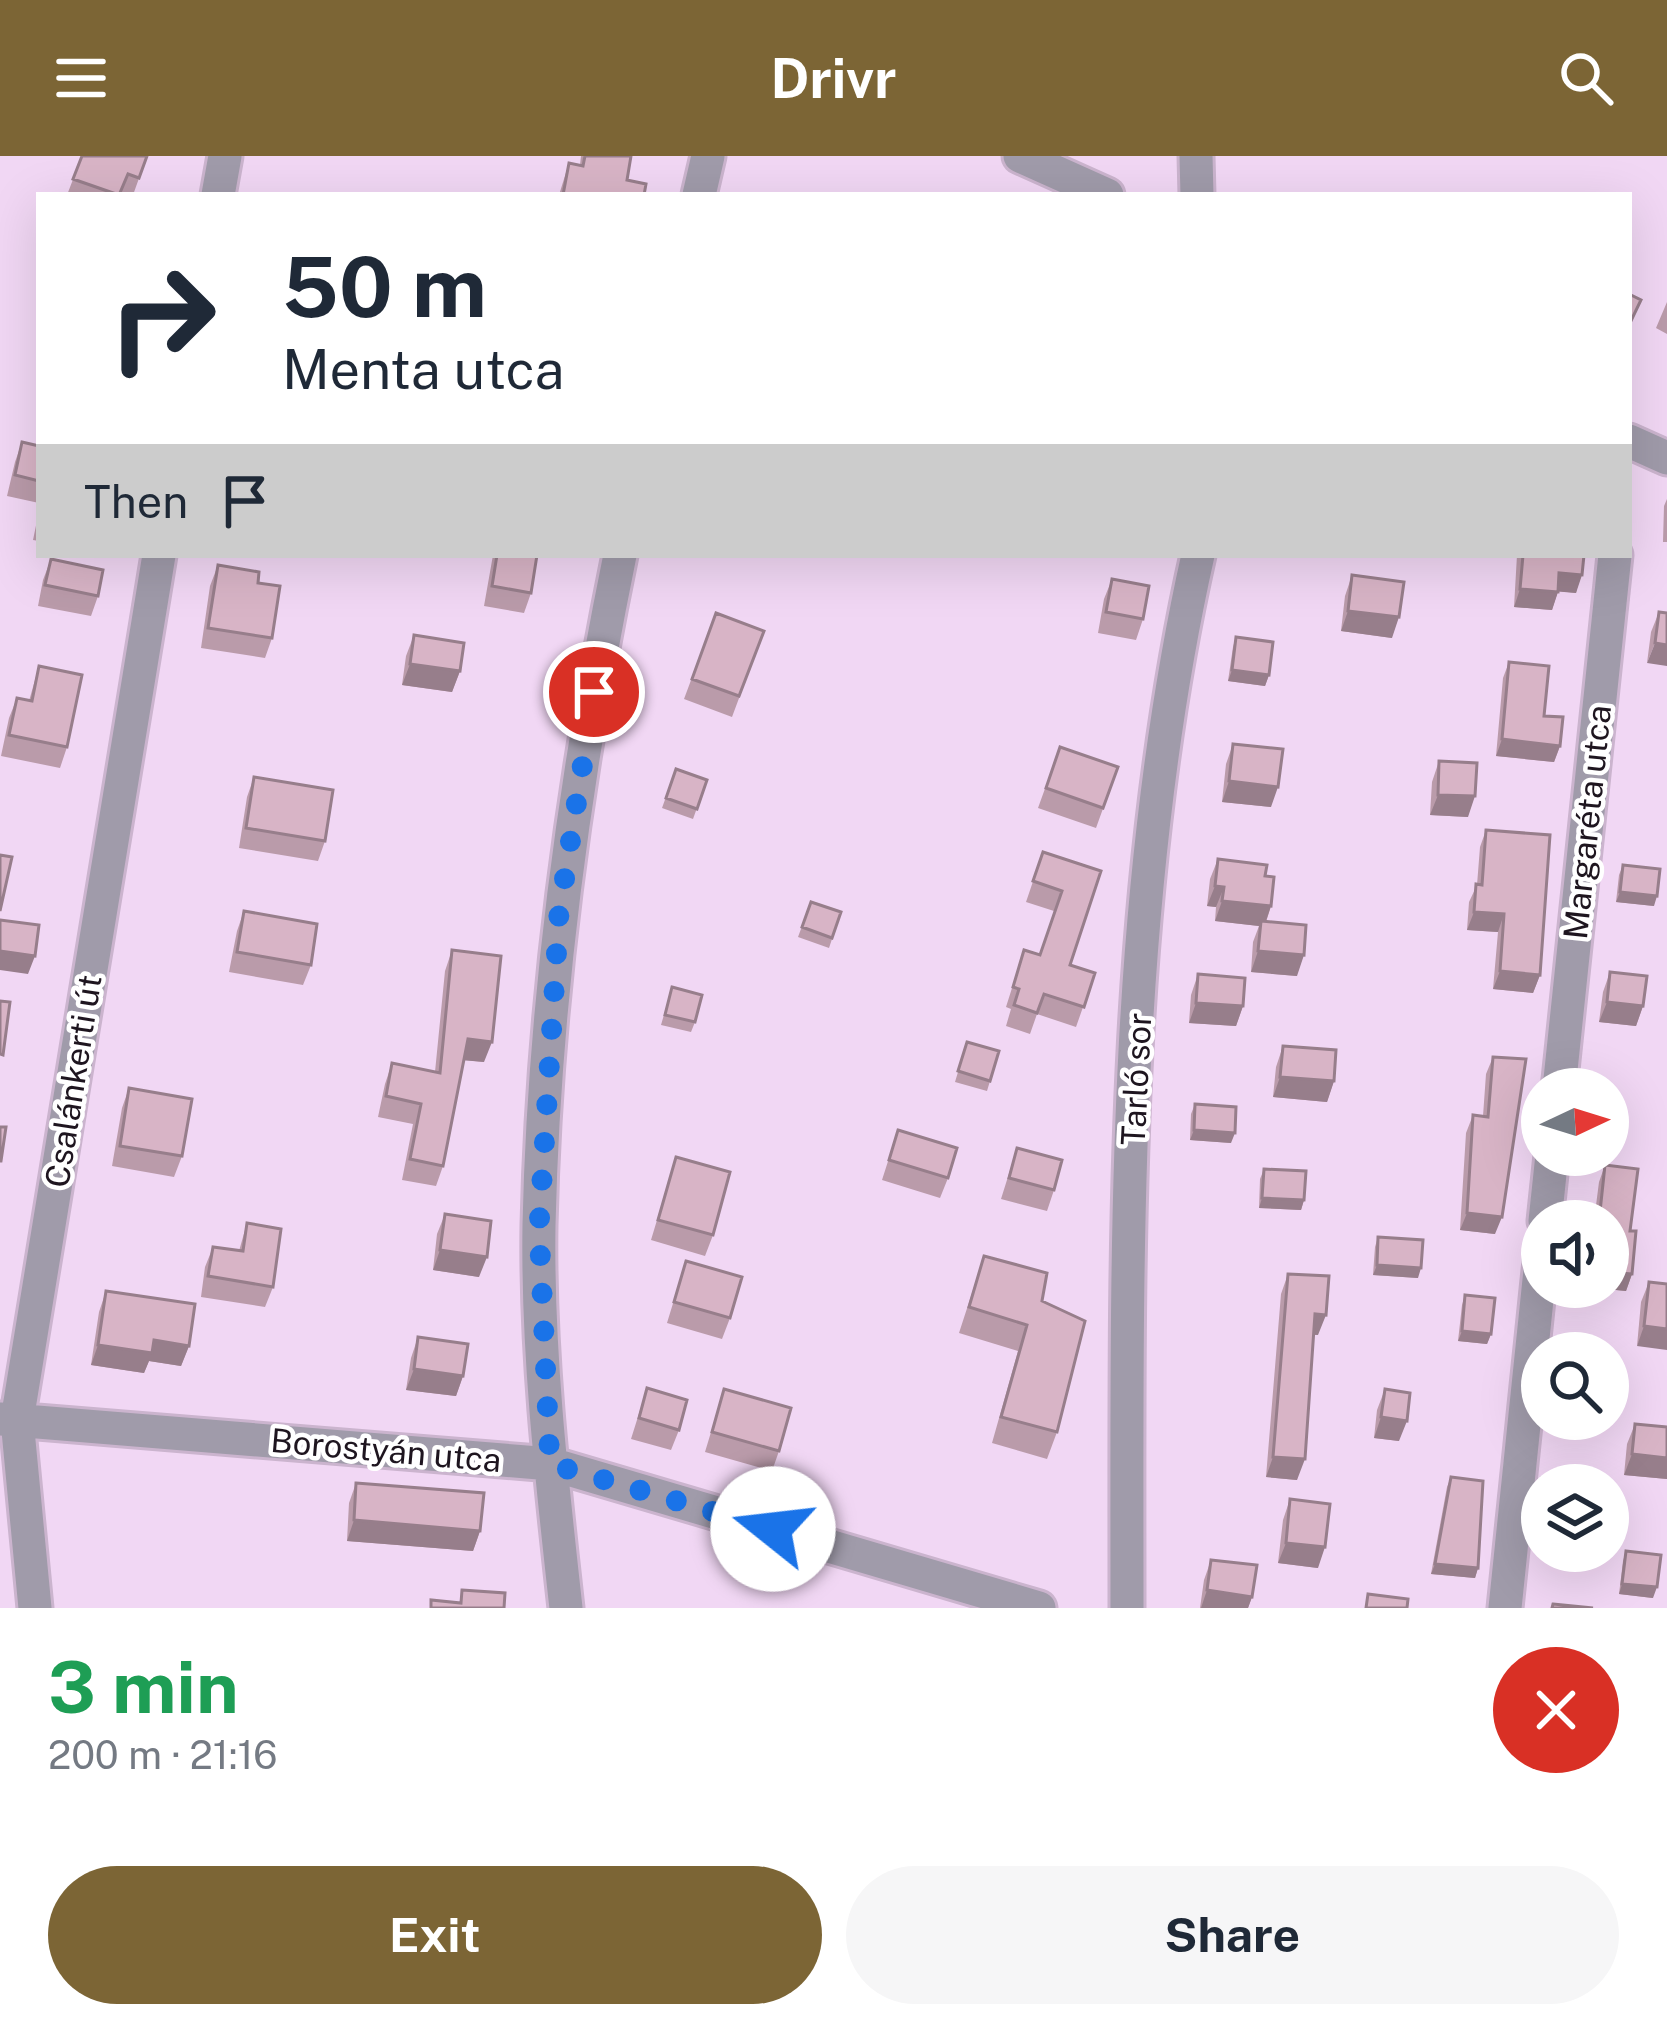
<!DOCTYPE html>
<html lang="en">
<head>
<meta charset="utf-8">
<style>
	:root { --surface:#fff; --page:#f6f6f7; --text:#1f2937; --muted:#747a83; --accent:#7c6535 }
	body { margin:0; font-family:"Public Sans",sans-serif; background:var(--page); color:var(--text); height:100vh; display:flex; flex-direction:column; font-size:45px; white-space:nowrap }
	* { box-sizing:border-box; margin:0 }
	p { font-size:39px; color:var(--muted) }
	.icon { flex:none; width:66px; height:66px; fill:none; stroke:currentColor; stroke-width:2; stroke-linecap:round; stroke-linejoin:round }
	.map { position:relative; height:1452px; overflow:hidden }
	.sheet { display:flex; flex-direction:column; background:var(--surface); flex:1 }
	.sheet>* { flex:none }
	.banner { position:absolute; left:36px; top:36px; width:1596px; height:366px; border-radius:0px; box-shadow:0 12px 48px #0002; background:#fff; color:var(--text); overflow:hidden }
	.needle { width:78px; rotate:86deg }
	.buttons { position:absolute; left:1521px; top:912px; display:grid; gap:24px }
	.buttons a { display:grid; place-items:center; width:108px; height:108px; border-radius:50%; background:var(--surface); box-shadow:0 12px 48px #0002; font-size:60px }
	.pin { position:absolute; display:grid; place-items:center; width:102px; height:102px; color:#fff; margin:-51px; border:6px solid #fff; border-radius:50%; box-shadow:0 3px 12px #0007 }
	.me { position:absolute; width:132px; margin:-66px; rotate:286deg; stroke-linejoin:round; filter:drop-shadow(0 0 9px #0008) }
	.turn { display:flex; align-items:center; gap:42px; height:252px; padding:0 48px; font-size:54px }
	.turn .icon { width:156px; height:156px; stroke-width:2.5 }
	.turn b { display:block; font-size:84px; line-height:102px }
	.then { display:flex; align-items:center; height:114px; padding:0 48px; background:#0003; gap:24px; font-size:45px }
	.round { display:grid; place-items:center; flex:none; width:126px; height:126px; border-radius:63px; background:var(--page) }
	.head { display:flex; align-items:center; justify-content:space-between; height:204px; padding:0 48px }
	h1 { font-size:72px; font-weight:700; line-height:90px; color:#1e9e55 }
	.primary-button { display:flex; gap:24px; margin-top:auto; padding:24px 48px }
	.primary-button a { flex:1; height:138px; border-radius:72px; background:var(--accent); color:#fff; font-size:48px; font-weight:700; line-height:138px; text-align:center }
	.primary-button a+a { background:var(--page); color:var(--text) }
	header { display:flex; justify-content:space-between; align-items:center; height:156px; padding:0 48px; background:var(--accent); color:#fff; font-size:54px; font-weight:700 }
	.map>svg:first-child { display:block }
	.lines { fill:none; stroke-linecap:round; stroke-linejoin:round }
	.minor-casing { stroke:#cbb4ce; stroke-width:39 }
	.minor { stroke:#a09baa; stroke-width:33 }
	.wall { fill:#ba9baa }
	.shaded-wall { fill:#977e8b }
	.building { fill:#d8b4c6; stroke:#977e8b; stroke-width:3 }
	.route { stroke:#1a73e8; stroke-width:21; stroke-dasharray:0 37.8 }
	.labels { text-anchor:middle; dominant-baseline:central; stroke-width:9; stroke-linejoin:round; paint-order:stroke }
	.street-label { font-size:33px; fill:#1e151f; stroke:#fff }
</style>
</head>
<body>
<header><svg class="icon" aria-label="menu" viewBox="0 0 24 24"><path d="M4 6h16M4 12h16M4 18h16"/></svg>Drivr<svg class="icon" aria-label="search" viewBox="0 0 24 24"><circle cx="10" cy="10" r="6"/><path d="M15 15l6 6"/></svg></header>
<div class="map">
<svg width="1667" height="1452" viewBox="0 0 1667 1452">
	<rect width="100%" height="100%" fill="#f1d7f4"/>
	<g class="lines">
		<g class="minor-casing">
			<path id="minor" d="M 1020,0 L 1107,39
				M 1196,0 L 1197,39
				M 218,39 L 225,0
				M 699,39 L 708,0
				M 1629,285 L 1667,302
				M 1559,933 L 1615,399
				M 1545,1065 L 1552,999
				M 0,1263 L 551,1308 L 1039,1452
				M 35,1452 L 17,1264 L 159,399
				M 566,1452 C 552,1326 537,1196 539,1069 C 544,844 575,619 620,399
				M 1127,1452 C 1127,1102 1121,742 1198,399
				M 1505,1452 L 1542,1095"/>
		</g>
		<use href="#minor" class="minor"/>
	</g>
	<path class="wall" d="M 82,0 L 147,0 L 133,39 L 67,39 Z
		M 581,0 L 631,0 L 627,24 L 644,39 L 559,39 L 569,7 L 580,9 Z
		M 1667,146 L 1667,178 L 1656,172 Z
		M 22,286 L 39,290 L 39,347 L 7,340 L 15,306 Z
		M 1667,343 L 1667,386 L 1663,386 L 1664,350 Z
		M 39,355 L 39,385 L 33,384 Z
		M 493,399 L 537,399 L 531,437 L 524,457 L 484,450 Z
		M 1517,399 L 1584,399 L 1576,437 L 1558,435 L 1552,454 L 1514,451 Z
		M 51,403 L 98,440 L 91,460 L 38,450 L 43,424 Z
		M 218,409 L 258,427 L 272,482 L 265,502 L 201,492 L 210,430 Z
		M 1352,419 L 1392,482 L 1341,475 L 1345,440 Z
		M 1112,423 L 1143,463 L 1136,484 L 1098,477 L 1104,443 Z
		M 1659,456 L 1667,457 L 1647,507 L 1651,476 Z
		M 716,457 L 764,475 L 732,561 L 684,543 Z
		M 414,479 L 460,515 L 452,536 L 402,529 L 406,500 Z
		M 1236,481 L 1269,519 L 1265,530 L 1228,525 L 1233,491 Z
		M 1509,506 L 1560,590 L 1554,606 L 1496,600 L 1503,522 Z
		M 39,510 L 67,591 L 60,612 L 1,600 L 9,562 L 17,542 L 29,545 Z
		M 1233,588 L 1271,651 L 1222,646 L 1226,608 Z
		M 1060,591 L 1118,611 L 1096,672 L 1038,652 Z
		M 1439,605 L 1468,661 L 1430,659 L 1432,626 Z
		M 676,613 L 707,624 L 693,663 L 662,652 Z
		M 254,621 L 325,685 L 318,705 L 239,692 L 247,641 Z
		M 1486,674 L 1540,819 L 1533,837 L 1493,833 L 1498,776 L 1467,774 L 1469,746 L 1477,729 L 1480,691 Z
		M 1043,696 L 1101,715 L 1070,809 L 1095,817 L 1076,871 L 1037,858 L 1030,878 L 1006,870 L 1011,853 L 1006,851 L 1024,794 L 1040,799 L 1054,755 L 1026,746 Z
		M 1218,703 L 1265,720 L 1271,750 L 1266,766 L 1297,820 L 1251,816 L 1253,786 L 1259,770 L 1215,765 L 1216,751 L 1207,750 L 1210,723 Z
		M 1623,709 L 1654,750 L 1616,746 L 1619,719 Z
		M 811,746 L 841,756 L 829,792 L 798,781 Z
		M 244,755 L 311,809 L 303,829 L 229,816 L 237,775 Z
		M 452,794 L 484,906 L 464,904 L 443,1010 L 436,1030 L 402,1024 L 413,968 L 378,961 L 385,928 L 392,907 L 435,916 L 445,815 Z
		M 1610,816 L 1643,850 L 1636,870 L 1599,866 L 1603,836 Z
		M 1198,818 L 1243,850 L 1236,870 L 1189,867 L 1191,839 Z
		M 672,831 L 695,866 L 691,876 L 661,869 Z
		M 967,886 L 999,895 L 987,935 L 955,926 Z
		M 1283,890 L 1334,925 L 1327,946 L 1273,941 L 1276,911 Z
		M 1493,901 L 1495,1078 L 1460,1074 L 1466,977 L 1473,959 L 1483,960 L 1486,918 Z
		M 129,932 L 182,1000 L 174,1021 L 112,1010 L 122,952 Z
		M 1195,948 L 1231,987 L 1190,984 L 1191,958 Z
		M 898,974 L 948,1022 L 940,1042 L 882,1024 Z
		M 1017,992 L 1054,1034 L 1047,1055 L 1001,1043 Z
		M 676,1001 L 713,1079 L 705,1100 L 651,1084 Z
		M 1605,1009 L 1630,1075 L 1632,1118 L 1626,1135 L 1596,1132 L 1608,1131 L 1608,1065 L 1594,1065 L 1599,1026 Z
		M 1264,1013 L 1304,1044 L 1301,1054 L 1259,1052 L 1260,1023 Z
		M 445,1058 L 479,1121 L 433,1114 L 437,1078 Z
		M 247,1067 L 273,1131 L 265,1151 L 201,1141 L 205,1111 L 213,1091 L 239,1095 Z
		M 1378,1081 L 1418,1122 L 1373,1119 L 1375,1091 Z
		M 984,1100 L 1042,1145 L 1057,1276 L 1047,1303 L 992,1287 L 1018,1195 L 959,1177 Z
		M 686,1105 L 730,1162 L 722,1183 L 667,1167 Z
		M 1288,1118 L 1318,1179 L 1313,1179 L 1297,1324 L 1266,1321 L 1281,1138 Z
		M 1649,1126 L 1667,1128 L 1637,1190 L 1641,1146 Z
		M 106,1135 L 189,1190 L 181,1210 L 149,1205 L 144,1217 L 91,1209 L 99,1156 Z
		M 1465,1139 L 1491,1178 L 1487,1188 L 1458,1185 L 1462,1149 Z
		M 418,1181 L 463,1220 L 456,1240 L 406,1234 L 411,1202 Z
		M 647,1232 L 679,1274 L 671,1294 L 631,1283 Z
		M 724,1233 L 779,1295 L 772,1315 L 705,1296 Z
		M 1385,1233 L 1399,1285 L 1374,1282 L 1377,1254 Z
		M 1635,1268 L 1667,1271 L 1667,1323 L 1624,1319 L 1627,1288 Z
		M 1451,1321 L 1478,1412 L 1475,1422 L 1431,1418 L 1447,1331 Z
		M 1542,1322 L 1542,1359 L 1536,1358 L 1539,1332 Z
		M 356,1327 L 480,1375 L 473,1395 L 347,1385 L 349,1347 Z
		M 1290,1343 L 1318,1412 L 1278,1407 L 1283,1364 Z
		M 1626,1395 L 1653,1442 L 1619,1438 L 1623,1405 Z
		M 1211,1404 L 1252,1441 L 1248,1452 L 1200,1452 L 1204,1424 Z"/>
	<path class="shaded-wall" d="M 1559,417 L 1582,419 L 1576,437 L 1552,435 Z
		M 1520,433 L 1558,436 L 1552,454 L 1514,451 Z
		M 1348,455 L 1399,461 L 1392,482 L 1341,475 Z
		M 1655,487 L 1667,489 L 1667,510 L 1647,507 Z
		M 410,508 L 460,515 L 452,536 L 402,529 Z
		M 1232,514 L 1269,519 L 1265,530 L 1228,525 Z
		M 1502,583 L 1560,590 L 1554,606 L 1496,600 Z
		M 1229,625 L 1278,631 L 1271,651 L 1222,646 Z
		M 1438,639 L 1475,640 L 1468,661 L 1430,659 Z
		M 1215,730 L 1224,731 L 1216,751 L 1207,750 Z
		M 1620,736 L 1657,740 L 1654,750 L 1616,746 Z
		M 1222,745 L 1271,750 L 1264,771 L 1261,765 L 1259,770 L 1215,765 Z
		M 1474,756 L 1504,758 L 1498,776 L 1467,774 Z
		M 0,795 L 35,800 L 28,818 L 0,814 Z
		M 1258,795 L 1304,799 L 1297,820 L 1251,816 Z
		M 1500,815 L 1540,819 L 1533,837 L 1493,833 Z
		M 1607,846 L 1643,850 L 1636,870 L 1599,866 Z
		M 1196,847 L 1243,850 L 1236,870 L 1189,867 Z
		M 468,883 L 492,886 L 484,906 L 461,904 Z
		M 1280,921 L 1334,925 L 1327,946 L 1273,941 Z
		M 1194,974 L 1235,977 L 1231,987 L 1190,984 Z
		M 1262,1042 L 1304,1044 L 1301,1054 L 1259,1052 Z
		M 1467,1057 L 1502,1061 L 1495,1078 L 1460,1074 Z
		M 440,1094 L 487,1101 L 479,1121 L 433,1114 Z
		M 1377,1109 L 1421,1112 L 1418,1122 L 1373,1119 Z
		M 1608,1116 L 1632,1118 L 1626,1135 L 1596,1132 L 1608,1131 Z
		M 1315,1158 L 1326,1159 L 1318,1179 L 1307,1178 Z
		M 1644,1170 L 1667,1173 L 1667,1194 L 1637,1190 Z
		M 1462,1175 L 1491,1178 L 1487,1188 L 1458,1185 Z
		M 154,1184 L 189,1190 L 181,1210 L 149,1205 L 144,1217 L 91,1209 L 98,1189 Z
		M 414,1213 L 463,1220 L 456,1240 L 406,1234 Z
		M 1381,1261 L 1407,1265 L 1399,1285 L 1374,1282 Z
		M 1632,1298 L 1667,1302 L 1667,1323 L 1624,1319 Z
		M 1273,1301 L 1305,1303 L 1297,1324 L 1266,1321 Z
		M 354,1364 L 480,1375 L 473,1395 L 347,1385 Z
		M 1286,1387 L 1325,1391 L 1318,1412 L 1278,1407 Z
		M 1435,1408 L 1478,1412 L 1475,1422 L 1431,1418 Z
		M 1622,1428 L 1657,1431 L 1653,1442 L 1619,1438 Z
		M 1207,1434 L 1252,1441 L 1248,1452 L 1201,1452 Z"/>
	<path class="building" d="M 82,0 L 147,0 L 139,22 L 128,18 L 119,39 L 73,23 Z
		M 585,0 L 631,0 L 627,24 L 646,28 L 644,39 L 563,39 L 569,7 L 583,10 Z
		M 1629,138 L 1641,144 L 1629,169 Z
		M 22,286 L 39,290 L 39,325 L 15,319 Z
		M 497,399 L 537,399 L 531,437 L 492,430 Z
		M 1523,399 L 1584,399 L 1582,419 L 1559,417 L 1558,436 L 1520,433 Z
		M 51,403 L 103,414 L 98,440 L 45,429 Z
		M 218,409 L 259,416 L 258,427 L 280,430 L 272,482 L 208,472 Z
		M 1352,419 L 1404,426 L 1399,461 L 1348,455 Z
		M 1112,423 L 1149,430 L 1143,463 L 1106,456 Z
		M 1659,456 L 1667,457 L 1667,489 L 1655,487 Z
		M 716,457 L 764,475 L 739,540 L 692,523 Z
		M 414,479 L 464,487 L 460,515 L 410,508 Z
		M 1236,481 L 1273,486 L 1269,519 L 1232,514 Z
		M 1509,506 L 1549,510 L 1544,560 L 1563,561 L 1560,590 L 1502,583 Z
		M 39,510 L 82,519 L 67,591 L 9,579 L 17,542 L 32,545 Z
		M 1233,588 L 1283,593 L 1278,631 L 1229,625 Z
		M 1060,591 L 1118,611 L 1103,652 L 1046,632 Z
		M 1439,605 L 1477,607 L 1475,640 L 1438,639 Z
		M 676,613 L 707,624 L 697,653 L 666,642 Z
		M 254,621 L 333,634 L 325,685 L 246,672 Z
		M 1486,674 L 1550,679 L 1540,819 L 1500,815 L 1504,758 L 1474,756 L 1476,728 L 1482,729 Z
		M 1043,696 L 1101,715 L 1070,809 L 1095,817 L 1084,851 L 1044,838 L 1037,857 L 1014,849 L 1019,833 L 1013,831 L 1024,794 L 1040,799 L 1062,735 L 1033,725 Z
		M 0,699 L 12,701 L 0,755 Z
		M 1218,703 L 1267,709 L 1265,720 L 1274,721 L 1271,750 L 1222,745 L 1224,731 L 1215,730 Z
		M 1623,709 L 1660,713 L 1657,740 L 1620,736 Z
		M 811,746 L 841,756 L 832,782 L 802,771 Z
		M 244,755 L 317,768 L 311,809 L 237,796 Z
		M 0,764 L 39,769 L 35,800 L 0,795 Z
		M 1261,765 L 1306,769 L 1304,799 L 1258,795 Z
		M 452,794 L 501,800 L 492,886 L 468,883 L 443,1010 L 410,1003 L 421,948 L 386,940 L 392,907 L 440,917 Z
		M 1610,816 L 1647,820 L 1643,850 L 1607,846 Z
		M 1198,818 L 1245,822 L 1243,850 L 1196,847 Z
		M 672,831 L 702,839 L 695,866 L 665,859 Z
		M 0,845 L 10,846 L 3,899 L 0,898 Z
		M 967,886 L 999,895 L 990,925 L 958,915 Z
		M 1283,890 L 1336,894 L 1334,925 L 1280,921 Z
		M 1493,901 L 1526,903 L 1502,1061 L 1467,1057 L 1473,959 L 1488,961 Z
		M 129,932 L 192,943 L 182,1000 L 120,990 Z
		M 1195,948 L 1236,951 L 1235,977 L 1194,974 Z
		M 0,971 L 6,971 L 1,1005 L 0,1005 Z
		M 898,974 L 957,992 L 948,1022 L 889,1004 Z
		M 1017,992 L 1062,1004 L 1054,1034 L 1009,1022 Z
		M 676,1001 L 730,1016 L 713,1079 L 658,1064 Z
		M 1605,1009 L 1638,1013 L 1630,1075 L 1636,1075 L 1632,1118 L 1608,1116 L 1608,1065 L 1599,1065 Z
		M 1264,1013 L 1306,1015 L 1304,1044 L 1262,1042 Z
		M 445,1058 L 491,1065 L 487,1101 L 440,1094 Z
		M 247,1067 L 281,1073 L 273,1131 L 208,1120 L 213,1091 L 243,1095 Z
		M 1378,1081 L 1423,1084 L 1421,1112 L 1377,1109 Z
		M 984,1100 L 1047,1117 L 1042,1145 L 1085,1165 L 1057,1276 L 1001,1261 L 1027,1169 L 969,1151 Z
		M 686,1105 L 742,1121 L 730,1162 L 674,1146 Z
		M 1288,1118 L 1329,1120 L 1326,1159 L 1315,1158 L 1305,1303 L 1273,1301 Z
		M 1649,1126 L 1667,1128 L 1667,1173 L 1644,1170 Z
		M 106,1135 L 195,1148 L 189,1190 L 154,1184 L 152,1197 L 98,1189 Z
		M 1465,1139 L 1495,1142 L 1491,1178 L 1462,1175 Z
		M 418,1181 L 468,1188 L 463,1220 L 414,1213 Z
		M 647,1232 L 687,1244 L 679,1274 L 639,1262 Z
		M 724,1233 L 791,1252 L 779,1295 L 712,1276 Z
		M 1385,1233 L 1410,1237 L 1407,1265 L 1381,1261 Z
		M 1635,1268 L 1667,1271 L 1667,1302 L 1632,1298 Z
		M 1451,1321 L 1483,1325 L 1478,1412 L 1435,1408 Z
		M 1542,1322 L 1585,1327 L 1584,1329 L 1542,1329 L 1542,1348 L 1540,1348 Z
		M 356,1327 L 484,1337 L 480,1375 L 354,1364 Z
		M 1290,1343 L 1330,1348 L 1325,1391 L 1286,1387 Z
		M 1626,1395 L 1661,1399 L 1657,1431 L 1622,1428 Z
		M 1211,1404 L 1257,1409 L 1252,1441 L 1207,1434 Z
		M 462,1434 L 505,1437 L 504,1452 L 431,1452 L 431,1444 L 461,1447 Z
		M 1368,1438 L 1408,1443 L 1407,1452 L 1366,1452 Z
		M 1553,1448 L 1593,1452 L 1552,1452 Z"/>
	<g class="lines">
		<path class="route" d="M 594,536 L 559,758 L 539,1071 L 550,1308 L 773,1373"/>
	</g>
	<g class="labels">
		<g class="street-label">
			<text transform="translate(1587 666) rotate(-84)">Margaréta utca</text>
			<text transform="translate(1136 923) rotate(-87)">Tarló sor</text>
			<text transform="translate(73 925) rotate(-81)">Csalánkerti út</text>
			<text transform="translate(386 1294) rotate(5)">Borostyán utca</text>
		</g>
	</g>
</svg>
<div class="buttons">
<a><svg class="needle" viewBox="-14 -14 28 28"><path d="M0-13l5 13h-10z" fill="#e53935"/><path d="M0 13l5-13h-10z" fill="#747a83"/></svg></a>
<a><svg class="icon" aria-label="sound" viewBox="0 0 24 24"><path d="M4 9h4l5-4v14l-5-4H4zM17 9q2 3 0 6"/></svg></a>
<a><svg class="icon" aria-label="search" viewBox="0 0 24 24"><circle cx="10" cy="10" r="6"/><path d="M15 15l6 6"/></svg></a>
<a><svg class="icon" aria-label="layers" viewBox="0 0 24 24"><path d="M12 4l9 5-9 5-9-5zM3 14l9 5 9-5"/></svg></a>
</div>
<div class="pin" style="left:594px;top:536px;background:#d93025"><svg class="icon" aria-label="arrive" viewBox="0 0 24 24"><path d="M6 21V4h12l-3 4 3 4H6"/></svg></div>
<svg class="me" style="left:773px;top:1373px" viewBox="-20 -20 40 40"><circle r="19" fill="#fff"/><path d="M0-13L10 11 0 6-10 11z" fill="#1a73e8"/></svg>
<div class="banner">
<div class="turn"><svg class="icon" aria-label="right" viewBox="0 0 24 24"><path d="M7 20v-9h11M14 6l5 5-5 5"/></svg><div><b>50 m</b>Menta utca</div></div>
<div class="then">Then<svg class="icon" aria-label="arrive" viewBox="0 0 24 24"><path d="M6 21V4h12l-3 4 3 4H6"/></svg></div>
</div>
</div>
<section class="sheet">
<div class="head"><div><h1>3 min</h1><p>200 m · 21:16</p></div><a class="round" style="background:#d93025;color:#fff"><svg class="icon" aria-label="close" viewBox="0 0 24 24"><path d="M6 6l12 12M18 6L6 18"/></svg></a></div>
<div class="primary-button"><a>Exit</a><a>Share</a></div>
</section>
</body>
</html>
